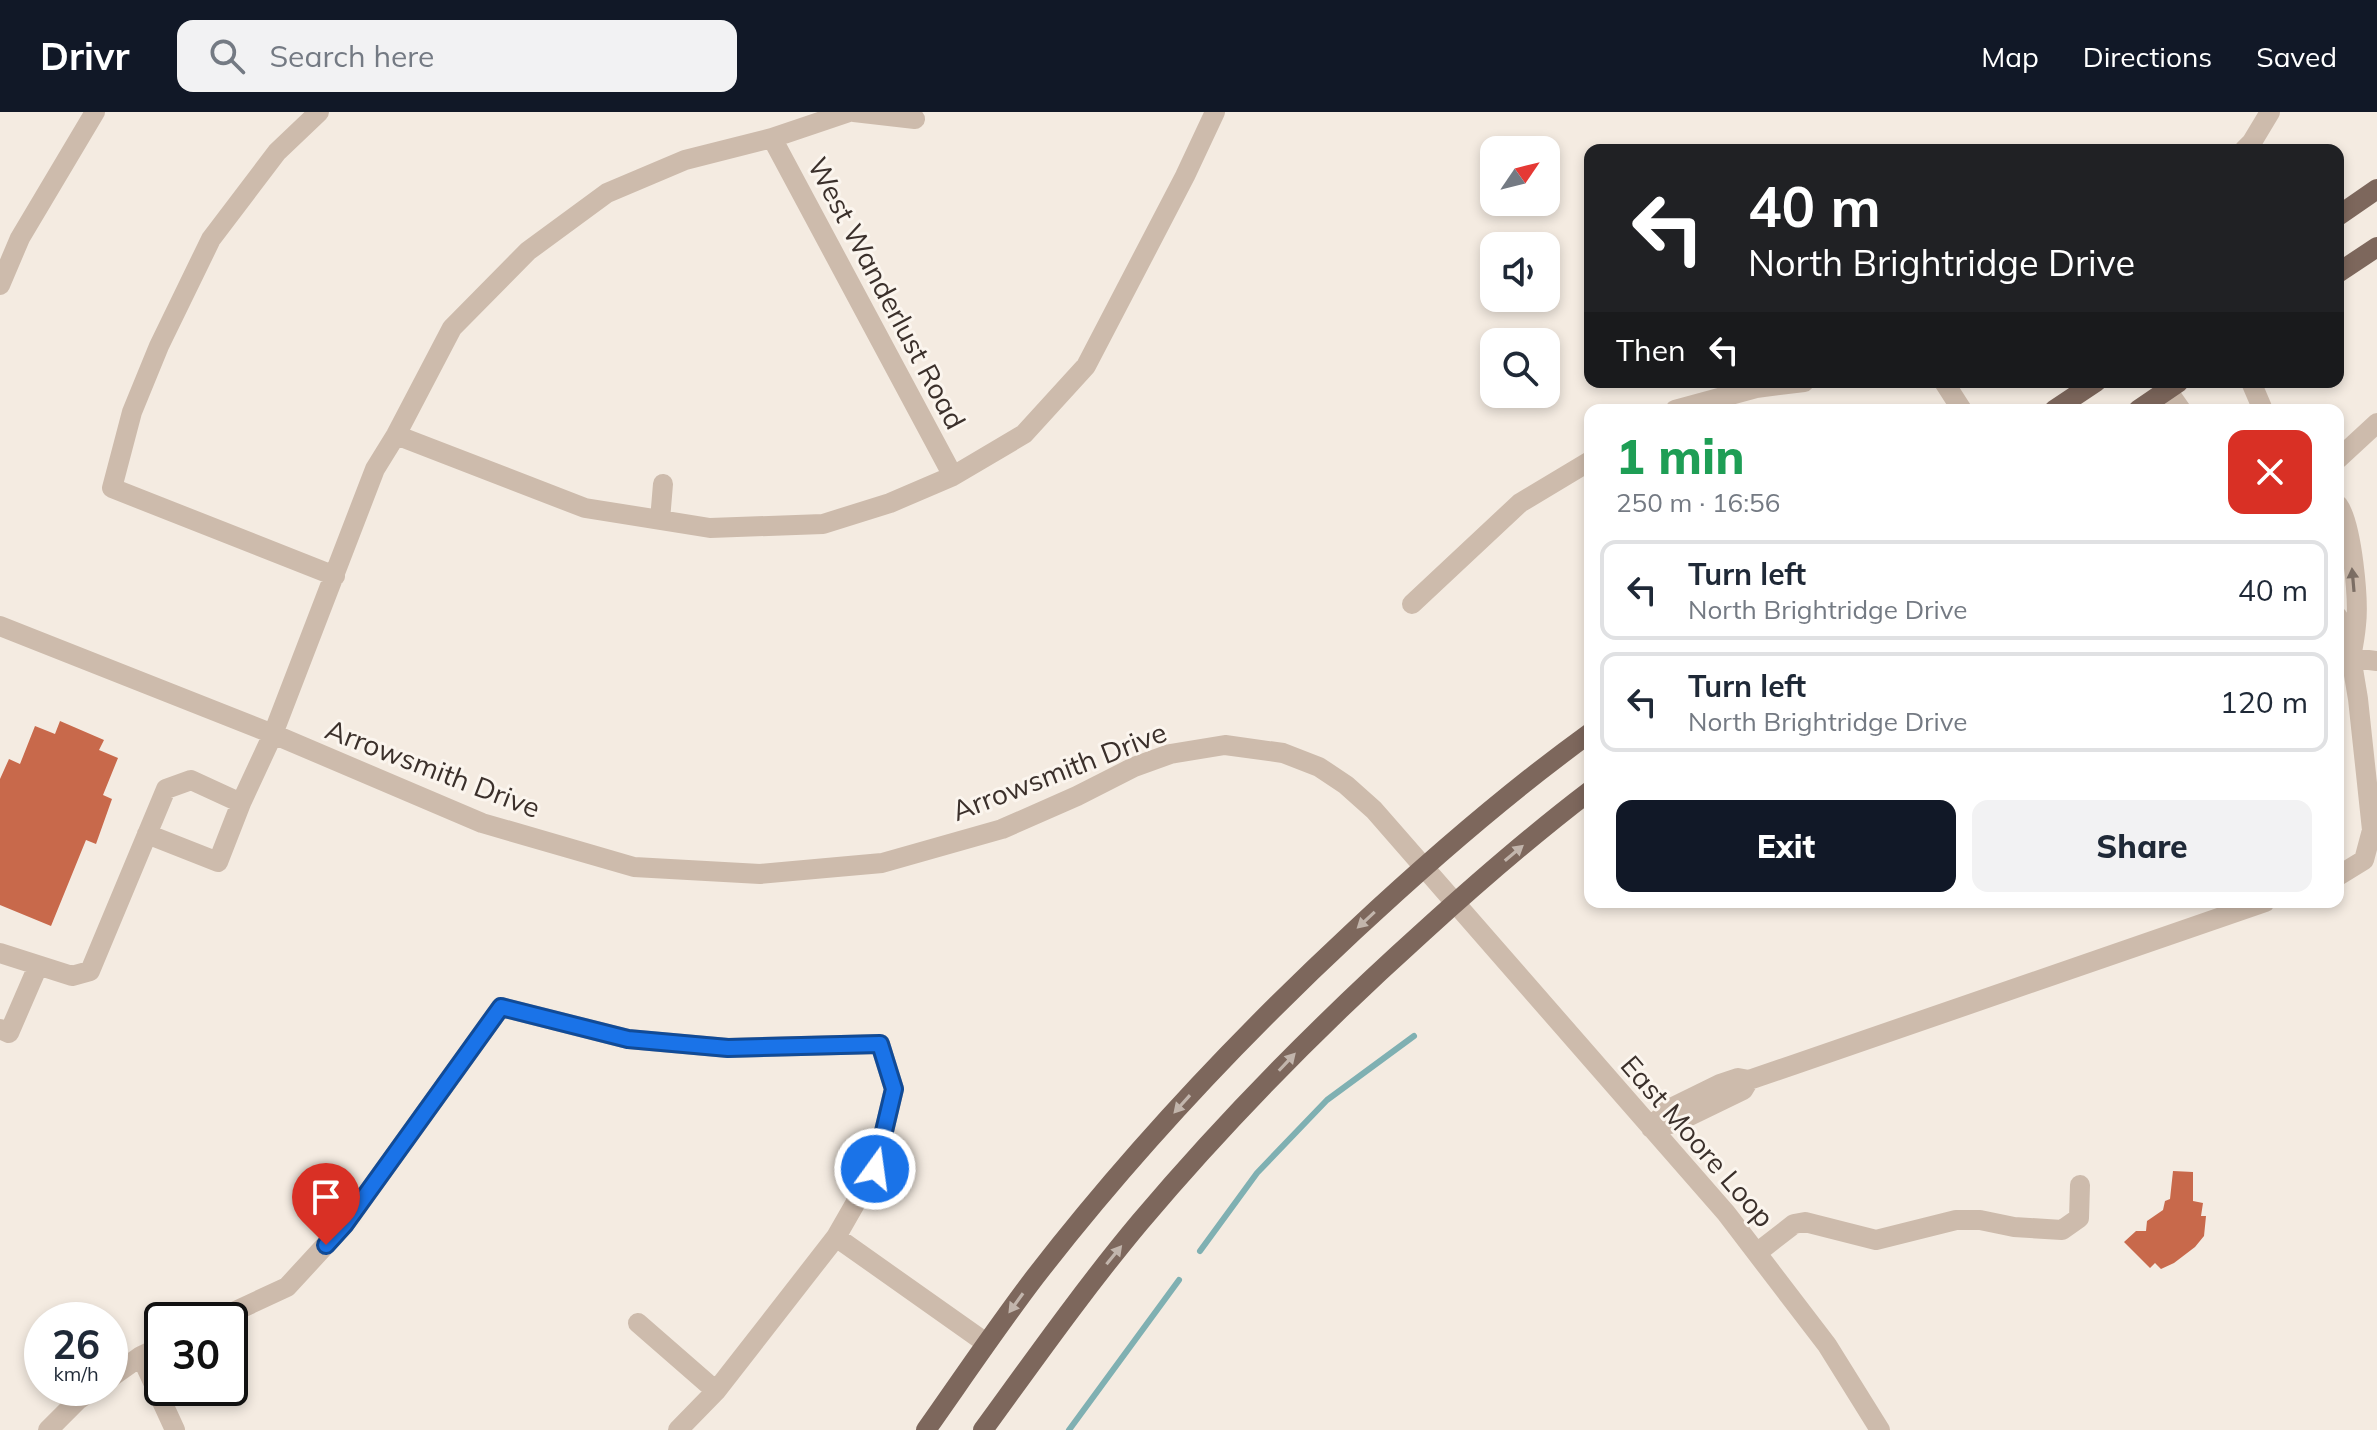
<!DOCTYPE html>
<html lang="en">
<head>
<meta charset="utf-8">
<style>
	:root { --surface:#fff; --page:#f2f2f3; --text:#1f2937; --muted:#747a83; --line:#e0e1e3; --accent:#111827 }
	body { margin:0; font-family:Mulish,sans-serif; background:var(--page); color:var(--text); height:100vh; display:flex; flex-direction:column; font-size:30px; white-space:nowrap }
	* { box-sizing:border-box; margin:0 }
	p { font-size:26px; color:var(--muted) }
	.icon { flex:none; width:44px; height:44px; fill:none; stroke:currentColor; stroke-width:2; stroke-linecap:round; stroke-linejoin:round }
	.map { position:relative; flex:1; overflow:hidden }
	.side { position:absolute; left:1584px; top:292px; width:760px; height:504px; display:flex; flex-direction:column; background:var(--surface); border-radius:16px; box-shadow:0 4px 12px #0003 }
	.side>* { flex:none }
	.top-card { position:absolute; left:1584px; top:32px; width:760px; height:244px; border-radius:16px; box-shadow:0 4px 12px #0003; background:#202124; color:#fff; overflow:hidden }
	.needle { width:52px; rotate:55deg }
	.buttons { position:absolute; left:1480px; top:24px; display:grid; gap:16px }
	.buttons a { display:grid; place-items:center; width:80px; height:80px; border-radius:16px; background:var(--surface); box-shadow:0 4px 12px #0003; font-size:40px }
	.speed { position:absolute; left:24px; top:1190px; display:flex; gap:16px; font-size:40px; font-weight:700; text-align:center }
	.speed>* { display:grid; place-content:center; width:104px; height:104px; border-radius:50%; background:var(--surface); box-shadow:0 4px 12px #0003; line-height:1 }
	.speed small { font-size:20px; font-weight:400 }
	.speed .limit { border:4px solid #111; border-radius:12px; background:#fff; color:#111 }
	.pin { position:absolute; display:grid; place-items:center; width:68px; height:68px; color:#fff; margin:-82px -34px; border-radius:50% 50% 50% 0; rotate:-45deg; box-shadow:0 0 8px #0007 }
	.pin .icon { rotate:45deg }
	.me { position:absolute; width:88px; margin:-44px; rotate:14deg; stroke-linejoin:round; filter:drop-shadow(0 0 6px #0008) }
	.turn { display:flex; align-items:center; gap:28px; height:168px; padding:0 32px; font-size:36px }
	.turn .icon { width:104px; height:104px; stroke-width:2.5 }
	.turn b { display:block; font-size:56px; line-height:68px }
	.then { display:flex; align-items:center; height:76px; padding:0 32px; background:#0003; gap:16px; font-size:30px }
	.round { display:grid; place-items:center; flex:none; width:84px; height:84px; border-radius:16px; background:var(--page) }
	.head { display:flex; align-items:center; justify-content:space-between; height:136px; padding:0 32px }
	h1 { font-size:48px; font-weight:800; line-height:60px; color:#1e9e55 }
	.action { display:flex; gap:16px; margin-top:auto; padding:16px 32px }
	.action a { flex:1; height:92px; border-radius:16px; background:var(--accent); color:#fff; font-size:32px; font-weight:800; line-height:92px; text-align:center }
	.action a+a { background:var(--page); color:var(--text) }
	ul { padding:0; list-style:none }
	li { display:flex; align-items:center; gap:24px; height:100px; margin:0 16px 12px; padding:0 16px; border:4px solid var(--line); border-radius:16px }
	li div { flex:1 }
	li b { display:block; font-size:30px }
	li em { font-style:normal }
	header { display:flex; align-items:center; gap:48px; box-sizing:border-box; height:112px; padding:0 40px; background:var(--accent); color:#fff }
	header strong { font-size:38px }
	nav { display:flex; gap:44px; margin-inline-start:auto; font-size:28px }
	.search { width:560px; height:72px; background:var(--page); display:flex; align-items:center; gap:20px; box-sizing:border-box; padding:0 28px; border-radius:16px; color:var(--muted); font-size:30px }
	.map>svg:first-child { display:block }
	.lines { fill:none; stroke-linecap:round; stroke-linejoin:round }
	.stream { stroke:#7fb0b2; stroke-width:6 }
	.building { fill:#c8694b }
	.minor { stroke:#cdbbac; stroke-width:20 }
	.major { stroke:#7d675c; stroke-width:20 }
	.oneway { fill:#7d6f65 }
	.oneway2 { fill:#c2b5ac }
	.route-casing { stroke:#114b97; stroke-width:20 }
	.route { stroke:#1a73e8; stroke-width:14 }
	.labels { text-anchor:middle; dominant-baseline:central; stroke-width:6; stroke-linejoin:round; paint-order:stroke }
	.street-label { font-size:28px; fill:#3b302b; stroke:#fbf5ee }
</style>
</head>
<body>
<header>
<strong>Drivr</strong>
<div class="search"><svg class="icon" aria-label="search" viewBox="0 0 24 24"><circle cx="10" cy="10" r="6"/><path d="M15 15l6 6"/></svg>Search here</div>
<nav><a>Map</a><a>Directions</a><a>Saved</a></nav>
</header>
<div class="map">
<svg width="2377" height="1318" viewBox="0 0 2377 1318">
	<rect width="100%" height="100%" fill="#f4ebe1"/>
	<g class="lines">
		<path class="stream" d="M 1200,1139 L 1257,1061 L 1327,988 L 1414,924
			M 1069,1318 L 1179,1168"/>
	</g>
	<path class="building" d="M 60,609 L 104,628 L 99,638 L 118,646 L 103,683 L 112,687 L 96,732 L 86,728 L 51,814 L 0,793 L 0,667 L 9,647 L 20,652 L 35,614 L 55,622 Z
		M 2173,1059 L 2193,1060 L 2193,1089 L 2203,1091 L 2201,1104 L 2206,1104 L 2204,1124 L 2195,1135 L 2174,1151 L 2161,1157 L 2155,1151 L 2150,1156 L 2124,1130 L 2136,1119 L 2146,1119 L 2147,1109 L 2163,1098 L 2165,1089 L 2170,1087 Z"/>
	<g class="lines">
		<path class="minor" d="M 319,0 L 277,40 L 211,127 L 159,234 L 132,300 L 112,376 L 335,464
			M 854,0 L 915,7
			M 772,26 L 953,364
			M 2244,38 L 2252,30 L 2270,0
			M 0,173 L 20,126 L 95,0
			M 1944,270 L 1962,298
			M 2251,270 L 2263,298
			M 2167,278 L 2181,298
			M 1675,298 L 1756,276 L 1804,270
			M 396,323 L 585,396 L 710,416 L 823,412 L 890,391 L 953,364 L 1024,322 L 1086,254 L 1185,64 L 1215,0
			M 2338,347 L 2377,311
			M 2338,393 C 2352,412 2359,488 2356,513 C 2355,524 2353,535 2351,545
			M 660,408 L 663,372
			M 1412,492 L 1520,391 L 1590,349
			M 2338,505 L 2351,545 L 2358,587 L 2372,718 L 2364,748 L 2338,764
			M 0,514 L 273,622 L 482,711 L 634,755 L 760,762 L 882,751 L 1002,717 L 1077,684 L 1134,655 L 1170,642 L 1225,633 L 1283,641 L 1319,655 L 1346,673 L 1374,698 L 1726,1101 L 1827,1233 L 1880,1318
			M 2338,544 L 2377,549
			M 147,722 L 218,750 L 241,691
			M 0,841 L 72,864 L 90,859 L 166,677 L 191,668 L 241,691 L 273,622 L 375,357 L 396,323 L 452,216 L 528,139 L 607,81 L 685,48 L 772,26 L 849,0
			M 0,917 L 9,921 L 38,854
			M 1651,1016 L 1667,998 L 1720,972 L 1738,966 L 1749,968 L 1793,953 L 2265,790
			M 1651,1016 L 1675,1011 L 1743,978 L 1749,968
			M 836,1125 L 986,1231
			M 1758,1140 L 1794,1112 L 1805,1110 L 1876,1128 L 1956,1108 L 1980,1108 L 2014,1115 L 2062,1118 L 2079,1106 L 2080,1073
			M 216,1208 L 287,1175 L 345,1112 L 501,895 L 628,927 L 728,936 L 880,932 L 894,977 L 875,1057 L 836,1125 L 716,1279 L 678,1318
			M 638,1211 L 716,1279
			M 141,1244 L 175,1318
			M 110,1266 L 141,1244 L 162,1234
			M 48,1318 L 78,1288 L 96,1276"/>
		<path class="major" d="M 2338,104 L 2377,77
			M 2338,161 L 2377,135
			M 2054,298 L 2096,270
			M 2138,298 L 2179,270
			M 926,1318 C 962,1267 997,1215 1035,1165 C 1131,1041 1239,926 1354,819 C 1429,749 1507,681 1590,621
			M 983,1318 C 1034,1248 1084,1177 1140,1110 C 1227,1007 1323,910 1423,820 C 1477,771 1532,723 1590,679"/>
	</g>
	<defs><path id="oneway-solid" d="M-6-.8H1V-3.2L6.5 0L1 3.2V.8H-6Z" transform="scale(2)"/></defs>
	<use class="oneway" href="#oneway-solid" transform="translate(2353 468) rotate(-95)"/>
	<g class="oneway2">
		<use href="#oneway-solid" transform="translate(1514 741) rotate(-40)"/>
		<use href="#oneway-solid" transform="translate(1366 808) rotate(137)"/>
		<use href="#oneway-solid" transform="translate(1287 950) rotate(-47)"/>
		<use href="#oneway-solid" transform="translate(1182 992) rotate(132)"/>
		<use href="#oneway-solid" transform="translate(1114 1143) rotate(-51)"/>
		<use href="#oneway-solid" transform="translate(1016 1191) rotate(126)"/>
	</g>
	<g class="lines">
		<g class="route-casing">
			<path id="route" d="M 326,1133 L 345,1112 L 501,895 L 628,927 L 728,936 L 880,932 L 894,977 L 875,1057"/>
		</g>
		<use href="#route" class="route"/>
	</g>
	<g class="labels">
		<g class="street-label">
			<text transform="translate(887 181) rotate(62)">West Wanderlust Road</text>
			<text transform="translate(433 656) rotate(21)">Arrowsmith Drive</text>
			<text transform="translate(1059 659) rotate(-21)">Arrowsmith Drive</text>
			<text transform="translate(1698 1029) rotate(49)">East Moore Loop</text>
		</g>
	</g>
</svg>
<div class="buttons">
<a><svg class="needle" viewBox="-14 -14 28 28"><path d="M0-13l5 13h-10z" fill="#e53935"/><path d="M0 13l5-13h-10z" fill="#747a83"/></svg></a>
<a><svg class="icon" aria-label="sound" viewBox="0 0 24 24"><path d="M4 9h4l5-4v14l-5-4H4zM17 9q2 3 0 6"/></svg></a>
<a><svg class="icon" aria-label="search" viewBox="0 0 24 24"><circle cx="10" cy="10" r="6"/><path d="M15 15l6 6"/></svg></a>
</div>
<div class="speed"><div>26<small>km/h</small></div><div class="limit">30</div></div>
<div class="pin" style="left:326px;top:1133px;background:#d93025"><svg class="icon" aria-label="arrive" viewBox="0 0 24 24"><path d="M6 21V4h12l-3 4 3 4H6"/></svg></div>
<svg class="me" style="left:875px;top:1057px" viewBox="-20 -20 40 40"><circle r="17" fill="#1a73e8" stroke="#fff" stroke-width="3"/><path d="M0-11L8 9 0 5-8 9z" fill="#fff"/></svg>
<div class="top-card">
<div class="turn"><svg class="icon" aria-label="left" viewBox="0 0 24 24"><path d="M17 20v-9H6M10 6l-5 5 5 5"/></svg><div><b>40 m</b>North Brightridge Drive</div></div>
<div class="then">Then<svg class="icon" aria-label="left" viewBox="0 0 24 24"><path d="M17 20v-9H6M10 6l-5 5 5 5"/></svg></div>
</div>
<section class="side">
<div class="head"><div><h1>1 min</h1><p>250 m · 16:56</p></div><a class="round" style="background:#d93025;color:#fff"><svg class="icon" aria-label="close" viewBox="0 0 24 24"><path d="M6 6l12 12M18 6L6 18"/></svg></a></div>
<ul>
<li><svg class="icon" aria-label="left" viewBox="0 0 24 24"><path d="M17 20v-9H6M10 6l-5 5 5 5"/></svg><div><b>Turn left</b><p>North Brightridge Drive</p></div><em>40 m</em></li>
<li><svg class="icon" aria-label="left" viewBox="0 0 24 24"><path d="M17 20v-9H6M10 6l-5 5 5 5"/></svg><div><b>Turn left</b><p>North Brightridge Drive</p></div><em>120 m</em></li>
</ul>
<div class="action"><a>Exit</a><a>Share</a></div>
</section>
</div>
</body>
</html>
